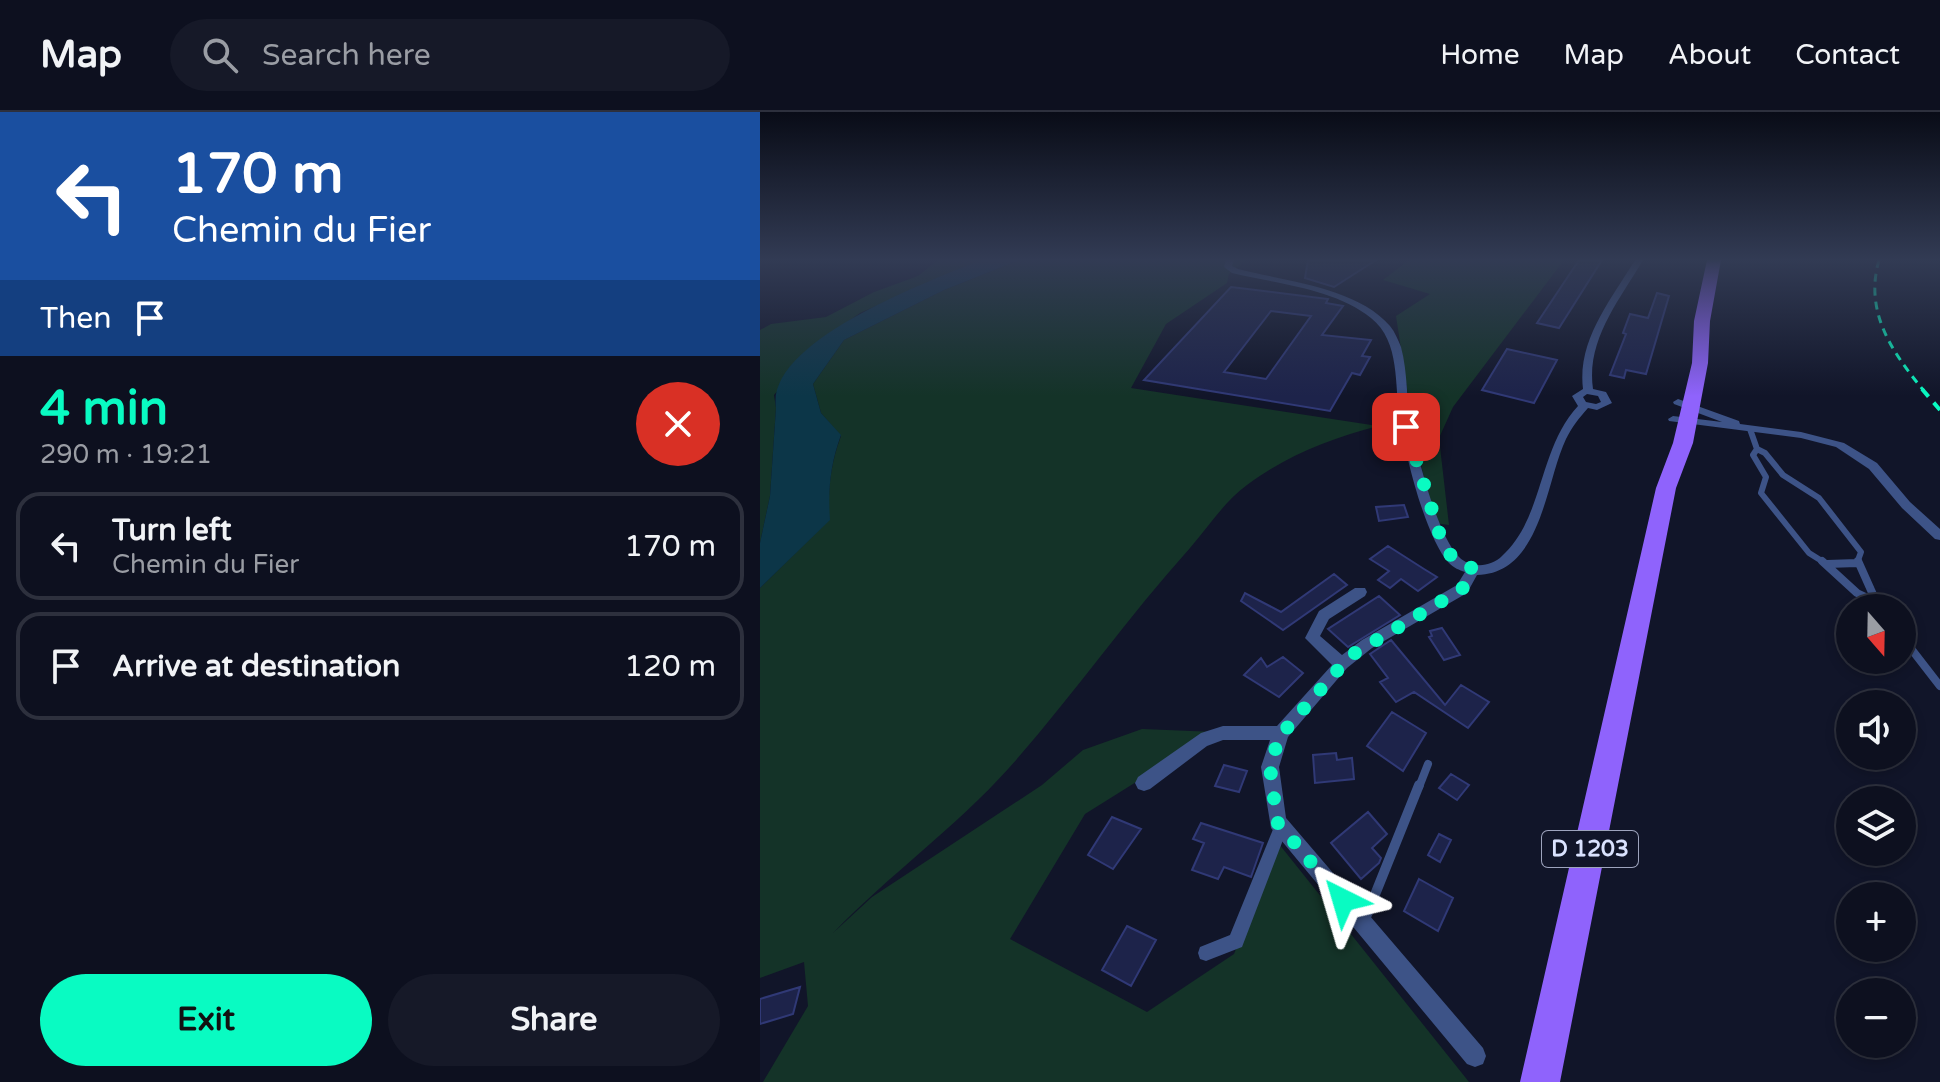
<!DOCTYPE html>
<html lang="en">
<head>
<meta charset="utf-8">
<style>
	:root { --surface:#0d101f; --page:#161928; --text:#f1f3f6; --muted:#9a9da4; --line:#2d303d; --accent:#09fbc2 }
	body { margin:0; font-family:"Varela Round",sans-serif; background:var(--page); color:var(--text); height:100vh; display:flex; flex-direction:column; font-size:30px; white-space:nowrap }
	* { box-sizing:border-box; margin:0 }
	p { font-size:26px; color:var(--muted) }
	.icon { flex:none; width:44px; height:44px; fill:none; stroke:currentColor; stroke-width:2; stroke-linecap:round; stroke-linejoin:round }
	.map { position:relative; flex:1; overflow:hidden }
	.sheet { display:flex; flex-direction:column; background:var(--surface); width:760px }
	.sheet>* { flex:none }
	.top-card { background:#1a4fa0; color:#fff; overflow:hidden }
	.needle { width:52px; rotate:160deg }
	.controls { position:absolute; left:1076px; top:482px; display:grid; gap:16px }
	.controls a { display:grid; place-items:center; width:80px; height:80px; border-radius:50%; background:var(--surface); box-shadow:0 4px 12px #0003,0 0 0 2px var(--line); font-size:40px }
	.pin { position:absolute; display:grid; place-items:center; width:68px; height:68px; color:#fff; margin:-34px; border-radius:16px; box-shadow:0 4px 12px #0006 }
	.me { position:absolute; width:88px; margin:-44px; rotate:320deg; stroke-linejoin:round; filter:drop-shadow(0 0 6px #0008) }
	.turn { display:flex; align-items:center; gap:28px; height:168px; padding:0 40px; font-size:36px }
	.turn .icon { width:104px; height:104px; stroke-width:2.5 }
	.turn b { display:block; font-size:56px; line-height:68px }
	.then { display:flex; align-items:center; height:76px; padding:0 40px; background:#0003; gap:16px; font-size:30px }
	.round { display:grid; place-items:center; flex:none; width:84px; height:84px; border-radius:42px; background:var(--page) }
	.head { display:flex; align-items:center; justify-content:space-between; height:136px; padding:0 40px }
	h1 { font-size:48px; font-weight:700; line-height:60px; color:var(--accent) }
	.action { display:flex; gap:16px; margin-top:auto; padding:16px 40px }
	.action a { flex:1; height:92px; border-radius:48px; background:var(--accent); color:#111; font-size:32px; font-weight:700; line-height:92px; text-align:center }
	.action a+a { background:var(--page); color:var(--text) }
	ul { padding:0; list-style:none }
	li { display:flex; align-items:center; gap:24px; height:108px; margin:0 16px 12px; padding:0 24px; border:4px solid var(--line); border-radius:24px }
	li div { flex:1 }
	li b { display:block; font-size:30px }
	li em { font-style:normal }
	header { display:flex; align-items:center; gap:48px; box-sizing:border-box; height:112px; padding:0 40px; background:var(--surface); border-bottom:2px solid var(--line) }
	header strong { font-size:38px }
	nav { display:flex; gap:44px; margin-inline-start:auto; font-size:28px }
	.search { width:560px; height:72px; background:var(--page); display:flex; align-items:center; gap:20px; box-sizing:border-box; padding:0 28px; border-radius:44px; color:var(--muted); font-size:30px }
	main { display:flex; flex:1; min-height:0 }
	.map>svg:first-child { display:block }
	.green { fill:#143328 }
	.water { fill:#0c3648 }
	.building { fill:#1d234a; stroke:#303976; stroke-width:2; fill-rule:evenodd }
	.lines { fill:none; stroke-linecap:round; stroke-linejoin:round }
	.service-far2 { stroke:#3d5387; stroke-width:6 }
	.service-far1 { stroke:#3d5387; stroke-width:8 }
	.service { stroke:#3d5387; stroke-width:10 }
	.pedestrian { fill:#3d5387; fill-rule:evenodd }
	.minor { fill:#3d5387; fill-rule:evenodd }
	.primary { fill:#8f63fc; fill-rule:evenodd }
	.rail-far1 { stroke:#09fbc2; stroke-width:3; stroke-dasharray:8 6; stroke-linecap:butt }
	.rail { stroke:#09fbc2; stroke-width:4; stroke-dasharray:10 8; stroke-linecap:butt }
	.route { stroke:#09fbc2; stroke-width:14; stroke-dasharray:0 25.2 }
	.labels { text-anchor:middle; dominant-baseline:central; stroke-width:6; stroke-linejoin:round; paint-order:stroke }
	.shield { fill:#111529; stroke:#9ea4be; stroke-width:2 }
	.shield-label { font-size:22px; font-weight:bold; fill:#dae2fe }
</style>
</head>
<body>
<header>
<strong>Map</strong>
<div class="search"><svg class="icon" aria-label="search" viewBox="0 0 24 24"><circle cx="10" cy="10" r="6"/><path d="M15 15l6 6"/></svg>Search here</div>
<nav><a>Home</a><a>Map</a><a>About</a><a>Contact</a></nav>
</header>
<main>
<section class="sheet">
<div class="top-card">
<div class="turn"><svg class="icon" aria-label="left" viewBox="0 0 24 24"><path d="M17 20v-9H6M10 6l-5 5 5 5"/></svg><div><b>170 m</b>Chemin du Fier</div></div>
<div class="then">Then<svg class="icon" aria-label="arrive" viewBox="0 0 24 24"><path d="M6 21V4h12l-3 4 3 4H6"/></svg></div>
</div>
<div class="head"><div><h1>4 min</h1><p>290 m · 19:21</p></div><a class="round" style="background:#d93025;color:#fff"><svg class="icon" aria-label="close" viewBox="0 0 24 24"><path d="M6 6l12 12M18 6L6 18"/></svg></a></div>
<ul>
<li><svg class="icon" aria-label="left" viewBox="0 0 24 24"><path d="M17 20v-9H6M10 6l-5 5 5 5"/></svg><div><b>Turn left</b><p>Chemin du Fier</p></div><em>170 m</em></li>
<li><svg class="icon" aria-label="arrive" viewBox="0 0 24 24"><path d="M6 21V4h12l-3 4 3 4H6"/></svg><div><b>Arrive at destination</b></div><em>120 m</em></li>
</ul>
<div class="action"><a>Exit</a><a>Share</a></div>
</section>
<div class="map">
<svg width="1180" height="970" viewBox="0 0 1180 970">
	<rect width="100%" height="100%" fill="#111529"/>
	<path class="green" d="M 178,148 L 221,148 L 100,201 L 60,230 L 14,283 L 16,296 L 10,384 L 0,431 L 0,218 L 11,212 L 66,205 L 114,180 L 158,164 Z
		M 259,148 L 486,148 L 469,162 L 467,171 L 406,212 L 371,276 L 618,314 C 570,327 527,343 487,373 C 465,389 448,415 430,436 C 367,506 312,585 249,656 C 195,716 129,763 73,821 L 112,785 L 282,673 L 323,638 L 382,617 L 456,620 L 325,702 L 250,827 L 387,900 L 474,842 L 519,732 L 709,970 L 3,970 L 48,894 L 44,850 L 0,866 L 0,476 L 69,408 C 68,378 70,353 81,324 L 61,301 L 53,272 L 84,228 L 184,178 Z
		M 649,148 L 804,148 L 693,295 L 679,326 L 689,413 L 674,411 L 653,316 L 636,204 L 670,182 L 623,168 Z"/>
	<path class="water" d="M 221,148 L 259,148 L 184,178 L 84,228 L 53,272 L 61,301 L 81,323 C 70,353 68,378 70,408 L 0,476 L 0,431 L 10,384 L 16,296 C 5,229 170,169 221,148 Z"/>
	<path class="building" d="M 548,148 L 616,148 L 574,175 L 545,166 Z
		M 819,148 L 842,148 L 799,216 L 777,211 Z
		M 471,175 L 568,187 L 566,191 L 583,194 L 562,223 L 611,228 L 602,244 L 610,245 L 600,263 L 592,261 L 570,299 L 384,268 ZM 511,199 L 551,204 L 506,267 L 464,260 Z
		M 897,181 L 909,184 L 886,262 L 866,258 L 864,266 L 850,263 L 866,222 L 863,221 L 870,202 L 888,206 Z
		M 747,237 L 797,248 L 774,291 L 722,278 Z
		M 644,393 L 648,405 L 619,409 L 616,395 Z
		M 628,434 L 664,457 L 677,465 L 658,479 L 641,467 L 630,476 L 618,468 L 629,459 L 610,447 Z
		M 574,462 L 587,473 L 523,518 L 481,489 L 485,481 L 521,500 Z
		M 619,484 L 640,503 L 588,535 L 568,517 Z
		M 682,516 L 700,543 L 684,548 L 669,525 L 672,524 L 670,519 Z
		M 631,528 L 685,593 L 701,573 L 729,590 L 708,616 L 654,580 L 636,590 L 620,570 L 628,566 L 610,542 Z
		M 523,545 L 543,561 L 519,585 L 484,563 L 501,546 L 507,555 Z
		M 632,600 L 666,621 L 643,659 L 607,634 Z
		M 576,641 L 577,648 L 592,646 L 594,667 L 555,671 L 553,643 Z
		M 464,653 L 487,659 L 479,680 L 455,674 Z
		M 691,662 L 709,673 L 697,688 L 679,676 Z
		M 608,700 L 627,722 L 612,736 L 621,746 L 619,751 L 601,767 L 571,731 Z
		M 352,705 L 381,717 L 353,757 L 328,743 Z
		M 441,711 L 503,731 L 491,765 L 464,755 L 458,767 L 432,758 L 444,731 L 433,727 Z
		M 679,722 L 691,728 L 680,750 L 668,743 Z
		M 659,767 L 693,786 L 678,819 L 644,799 Z
		M 367,814 L 396,828 L 371,874 L 342,858 Z
		M 40,875 L 33,902 L 0,912 L 0,887 Z"/>
	<g class="lines">
		<path class="service-far2" d="M 990,317 L 997,337 L 993,343 L 1006,365 L 1001,381 L 1049,441 L 1065,451
			M 997,337 L 1005,341 L 1023,363 L 1059,386 L 1101,440 L 1097,451"/>
		<path class="service-far1" d="M 1062,449 L 1097,481 L 1114,489
			M 1098,449 L 1119,496
			M 1067,452 L 1097,451
			M 1142,525 L 1180,574
			M 659,675 L 668,652"/>
		<path class="service" d="M 604,810 L 659,673"/>
		<path class="pedestrian" d="M 521,708 L 526,710 L 528,715 L 482,835 L 446,849 L 440,847 L 438,841 L 440,835 L 470,823 L 516,710 Z"/>
		<path class="minor" d="M 466,148 L 474,148 L 472,154 L 478,157 C 524,169 597,175 630,214 C 635,220 638,228 641,235 C 648,261 646,288 651,314 C 658,345 677,423 699,445 C 710,456 730,456 742,444 C 784,406 778,337 818,294 L 812,284 L 823,277 C 817,228 851,188 875,148 L 883,148 C 859,189 826,228 833,277 L 846,280 L 852,291 L 837,298 L 828,296 C 819,306 812,315 806,327 C 785,371 782,461 717,463 L 707,481 L 612,536 L 587,556 L 528,625 L 519,655 L 526,706 L 723,936 L 726,944 L 723,952 L 715,955 L 707,952 L 511,716 L 501,655 L 510,628 L 463,628 L 447,634 L 390,677 L 384,679 L 378,677 L 375,671 L 378,665 L 441,621 L 463,614 L 517,614 L 572,553 L 545,526 L 559,499 L 595,476 L 605,476 L 607,480 L 605,484 L 569,507 L 560,524 L 582,543 L 602,528 L 697,473 L 705,460 C 699,458 694,456 689,451 C 666,427 645,342 640,308 C 634,273 641,230 611,206 C 574,176 517,172 472,161 L 464,155 ZM 827,282 L 838,284 L 841,290 L 836,292 L 826,290 L 823,285 Z
			M 918,287 L 979,309 L 980,312 L 1041,320 L 1084,331 L 1117,351 L 1150,390 L 1180,417 L 1180,428 L 1175,427 L 1142,396 L 1109,357 L 1076,335 L 1041,326 L 909,309 L 908,307 L 913,304 L 962,310 L 914,292 L 913,290 Z"/>
		<path class="primary" d="M 947,148 L 961,148 L 950,209 L 948,251 L 933,331 L 916,376 L 800,970 L 760,970 L 896,376 L 913,331 L 932,251 L 934,209 Z"/>
		<path class="rail-far1" d="M 1119,148 C 1104,200 1132,240 1164,279"/>
		<path class="rail" d="M 1162,277 L 1180,298"/>
	</g>
	<linearGradient id="sky" x2="0" y2="1"><stop stop-color="#090c17"/><stop offset="0.52" stop-color="#323b54"/><stop offset="1" stop-color="#323b54" stop-opacity="0"/></linearGradient>
	<rect width="1180" height="284" fill="url(#sky)"/>
	<g class="lines">
		<path class="route" d="M 583,788 L 517,710 L 510,655 L 519,625 L 590,544 L 702,477 L 714,457 L 694,448 L 682,430 L 646,315"/>
	</g>
	<g class="labels">
		<rect class="shield" x="782" y="719" width="96" height="36" rx="6"/>
		<g class="shield-label">
			<text x="830" y="737">D 1203</text>
		</g>
	</g>
</svg>
<div class="controls">
<a><svg class="needle" viewBox="-14 -14 28 28"><path d="M0-13l5 13h-10z" fill="#e53935"/><path d="M0 13l5-13h-10z" fill="#9a9da4"/></svg></a>
<a><svg class="icon" aria-label="sound" viewBox="0 0 24 24"><path d="M4 9h4l5-4v14l-5-4H4zM17 9q2 3 0 6"/></svg></a>
<a><svg class="icon" aria-label="layers" viewBox="0 0 24 24"><path d="M12 4l9 5-9 5-9-5zM3 14l9 5 9-5"/></svg></a>
<a>+</a>
<a>−</a>
</div>
<div class="pin" style="left:646px;top:315px;background:#d93025"><svg class="icon" aria-label="arrive" viewBox="0 0 24 24"><path d="M6 21V4h12l-3 4 3 4H6"/></svg></div>
<svg class="me" style="left:583px;top:788px" viewBox="-20 -20 40 40"><path d="M0-17L14 15 0 8-14 15z" fill="#09fbc2" stroke="#fff" stroke-width="4"/></svg>
</div>
</main>
</body>
</html>
